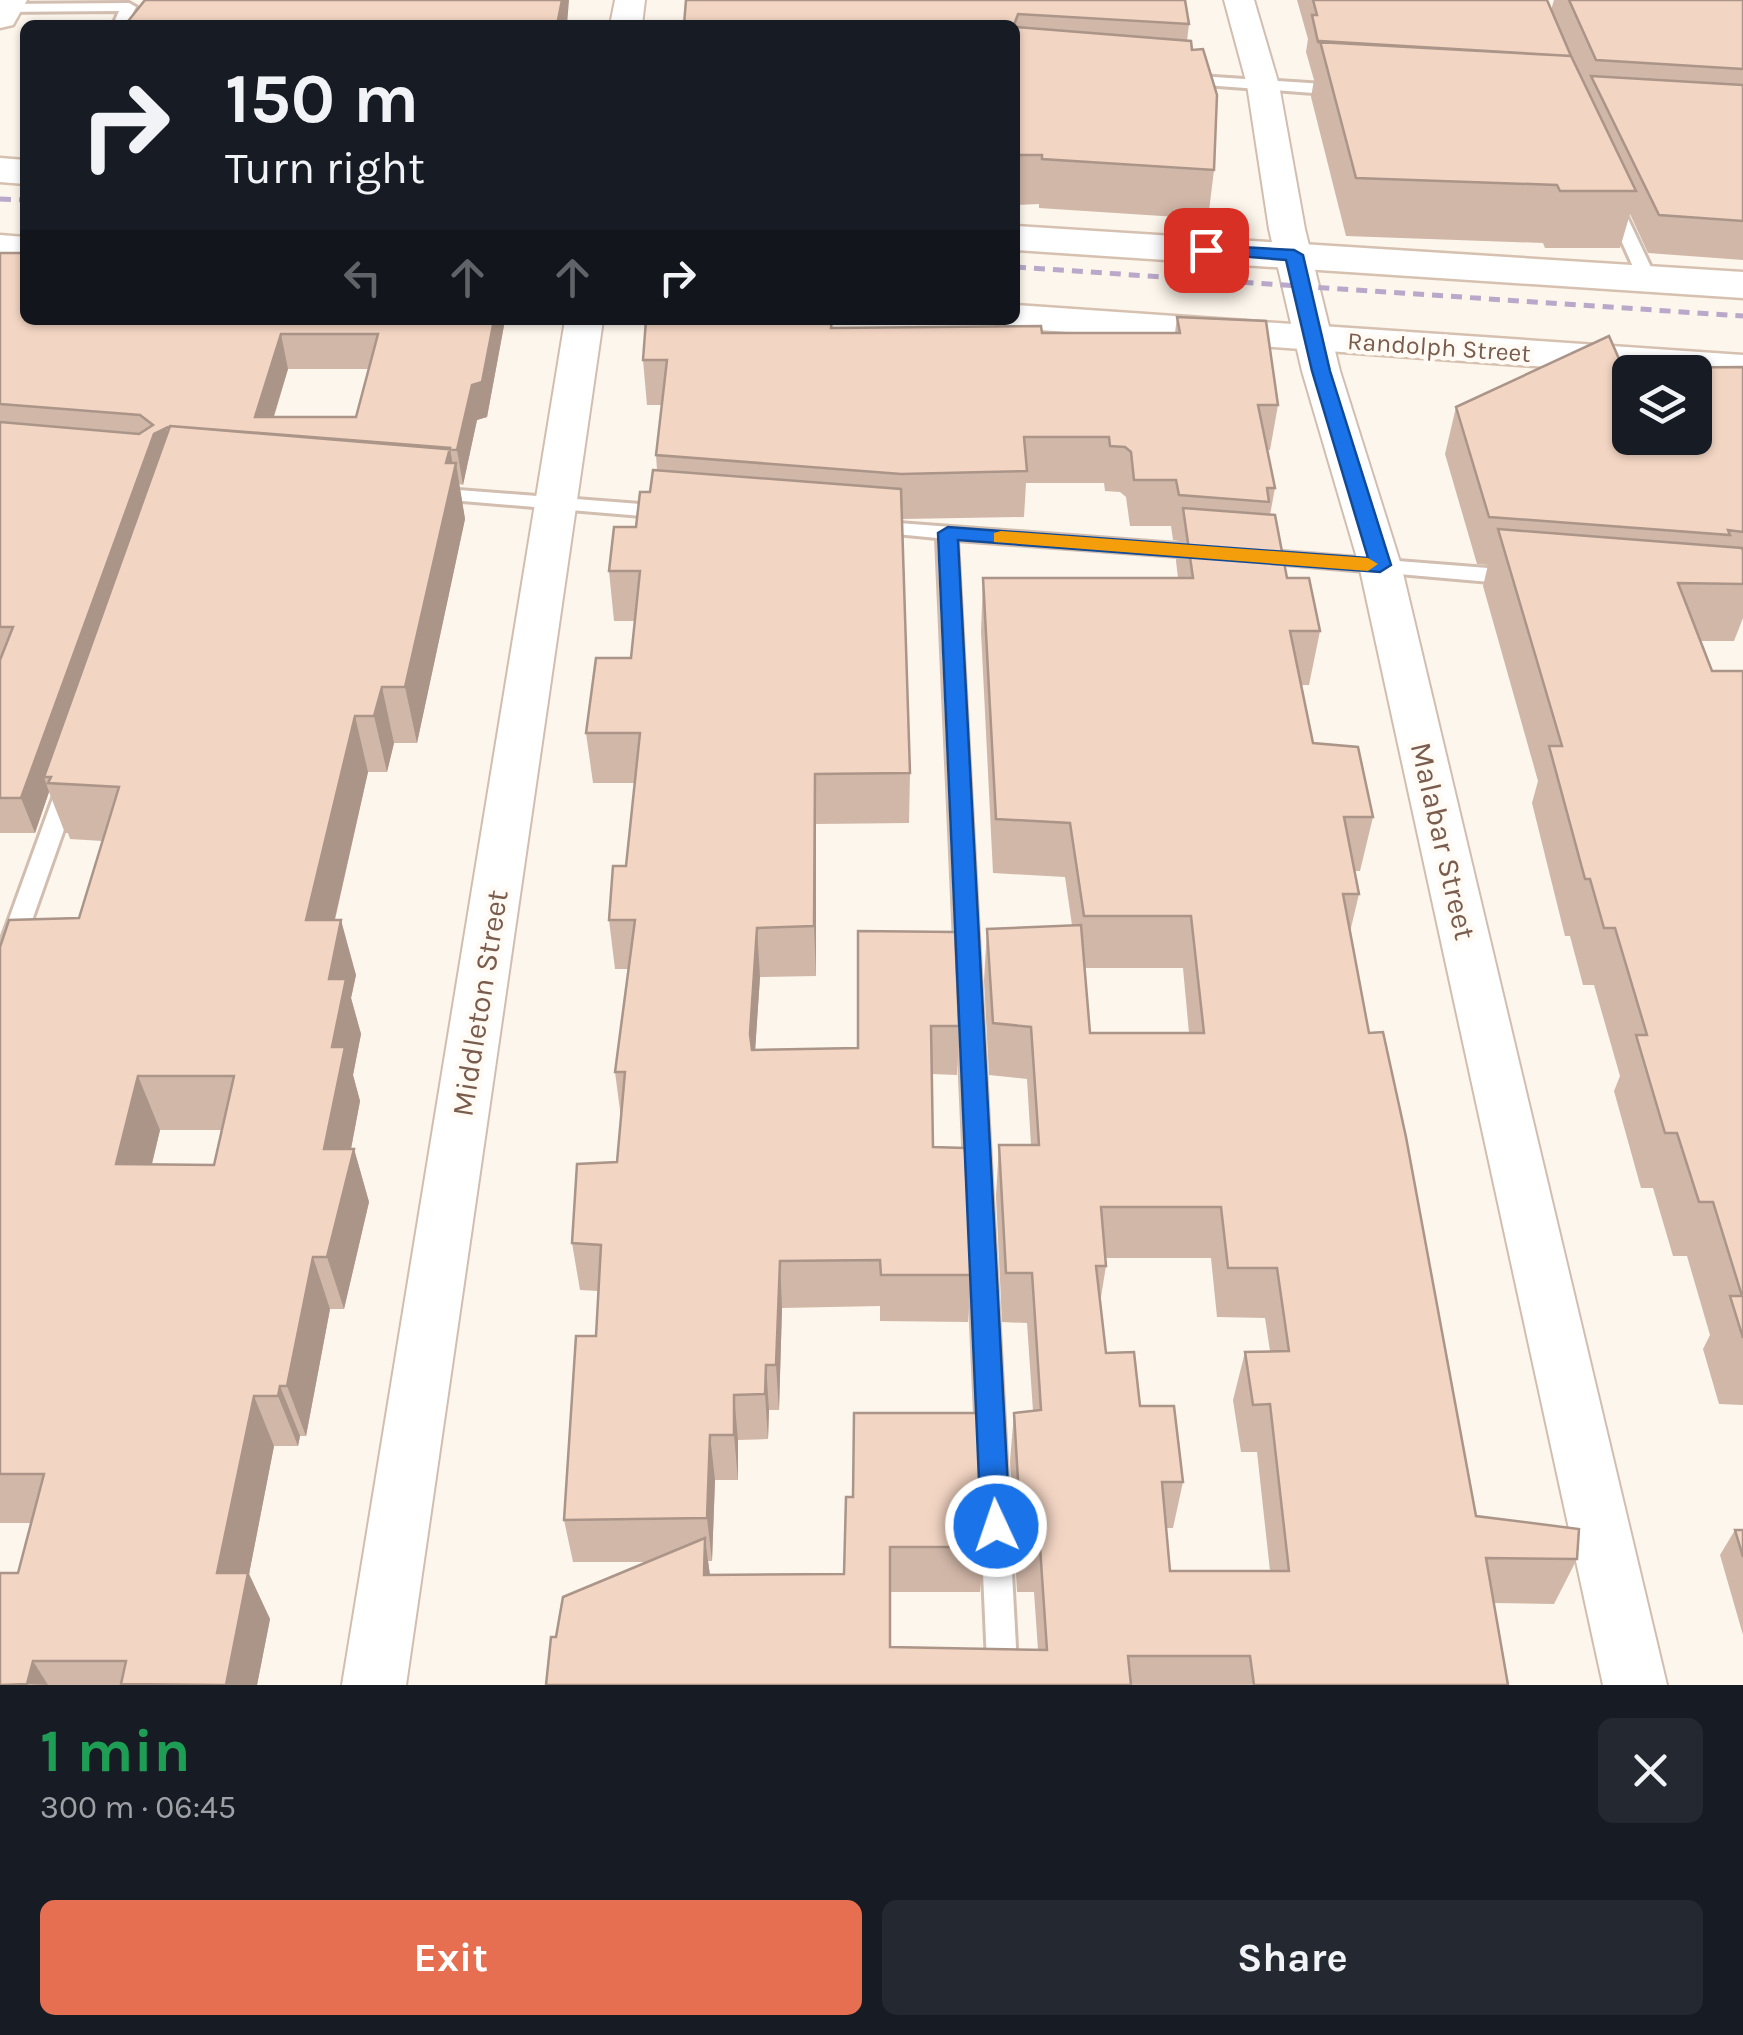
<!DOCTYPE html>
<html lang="en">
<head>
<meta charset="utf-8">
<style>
	:root { --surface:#171b24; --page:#242831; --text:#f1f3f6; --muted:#9ea1a6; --accent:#e76f51 }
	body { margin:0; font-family:Karla,sans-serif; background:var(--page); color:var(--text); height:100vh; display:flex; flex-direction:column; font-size:38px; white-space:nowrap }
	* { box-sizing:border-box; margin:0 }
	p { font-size:32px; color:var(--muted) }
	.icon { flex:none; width:55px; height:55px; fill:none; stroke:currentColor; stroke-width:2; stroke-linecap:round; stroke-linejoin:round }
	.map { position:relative; height:1685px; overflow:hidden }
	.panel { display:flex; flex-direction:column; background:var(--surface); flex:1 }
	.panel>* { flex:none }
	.banner { position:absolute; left:20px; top:20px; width:1000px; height:305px; border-radius:15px; box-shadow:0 2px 8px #0004; background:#171b24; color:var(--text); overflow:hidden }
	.buttons { position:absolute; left:1612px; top:355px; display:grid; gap:20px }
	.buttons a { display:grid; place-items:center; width:100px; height:100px; border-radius:15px; background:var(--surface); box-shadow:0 2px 8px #0004; font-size:50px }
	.pin { position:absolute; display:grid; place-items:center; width:85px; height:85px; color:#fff; margin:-42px; border-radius:20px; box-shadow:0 5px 15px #0006 }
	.me { position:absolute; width:110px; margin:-55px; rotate:357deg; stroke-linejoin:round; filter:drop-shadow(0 0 8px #0008) }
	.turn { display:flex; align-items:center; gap:35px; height:210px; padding:0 40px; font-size:45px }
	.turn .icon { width:130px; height:130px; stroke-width:2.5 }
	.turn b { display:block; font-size:70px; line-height:85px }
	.lanes { display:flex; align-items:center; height:95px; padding:0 40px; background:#0003; justify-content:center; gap:50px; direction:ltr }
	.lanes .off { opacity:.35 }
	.round { display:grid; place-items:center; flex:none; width:105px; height:105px; border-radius:15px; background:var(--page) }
	.overview { display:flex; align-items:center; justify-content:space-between; height:170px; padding:0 40px }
	h1 { font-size:60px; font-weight:700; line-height:75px; color:#1e9e55 }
	.primary-button { display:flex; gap:20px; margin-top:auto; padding:20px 40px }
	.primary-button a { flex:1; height:115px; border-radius:15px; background:var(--accent); color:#fff; font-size:40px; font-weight:700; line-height:115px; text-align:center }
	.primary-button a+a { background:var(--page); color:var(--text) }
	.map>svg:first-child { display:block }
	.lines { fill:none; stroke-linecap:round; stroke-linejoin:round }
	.lane-casing { stroke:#d1beb0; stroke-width:6 }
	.street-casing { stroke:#d1beb0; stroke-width:4 }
	.secondary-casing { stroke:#d6c0b0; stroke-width:5 }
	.lane { fill:#fff; fill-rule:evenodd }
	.street { fill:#fff; fill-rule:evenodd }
	.secondary { fill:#fff; fill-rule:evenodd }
	.rail { stroke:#b9a8c9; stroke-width:5; stroke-dasharray:11 8; stroke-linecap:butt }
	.wall { fill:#d1b7a8; fill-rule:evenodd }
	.shaded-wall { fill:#aa9588 }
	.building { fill:#f3d5c3; stroke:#aa9588; stroke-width:2.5; fill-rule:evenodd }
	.route { fill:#1a73e8; stroke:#114b97; stroke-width:2.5 }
	.slow { fill:#f59e0b }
	.labels { text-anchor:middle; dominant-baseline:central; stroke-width:9; stroke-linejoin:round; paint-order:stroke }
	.far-street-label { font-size:25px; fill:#7a5c4d; stroke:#fffaf3 }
	.street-label { font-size:30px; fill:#7a5c4d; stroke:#fffaf3 }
</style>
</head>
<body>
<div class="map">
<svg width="1743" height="1685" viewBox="0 0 1743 1685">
	<rect width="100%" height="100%" fill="#fdf6ec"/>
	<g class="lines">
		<g class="lane-casing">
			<path id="lane" d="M 129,3 L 136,7 L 127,25 L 113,25 L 119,11 L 0,12 L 0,4 Z
				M 1183,75 L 1340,85 L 1348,90 L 1340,95 L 1178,83 L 1175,80 Z
				M 1613,199 L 1621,204 L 1656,278 L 1653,282 L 1641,282 L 1638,278 L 1605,204 Z
				M 433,488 L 666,506 L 676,512 L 666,518 L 426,498 L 423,494 L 426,490 Z
				M 872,521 L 1204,546 L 1214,552 L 1204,558 L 957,540 L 1018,1685 L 988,1685 L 937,538 L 865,531 L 862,527 L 865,523 Z
				M 1256,550 L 1513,570 L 1523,577 L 1513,584 L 1249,561 L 1246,556 Z
				M 68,779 L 79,787 L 12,977 L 8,983 L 0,986 L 0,944 L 57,787 Z"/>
		</g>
		<g class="street-casing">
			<path id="street" d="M 615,0 L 645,0 L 642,25 L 610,25 Z
				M 1224,0 L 1254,0 L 1279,85 L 1305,229 L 1340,371 L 1401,565 L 1667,1685 L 1603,1685 L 1359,565 L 1302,371 L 1269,229 L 1247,85 Z
				M 565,320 L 603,320 L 406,1685 L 342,1685 Z"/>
		</g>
		<g class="secondary-casing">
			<path id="secondary" d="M 0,0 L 27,0 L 13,25 L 0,28 Z
				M 0,158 L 25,160 L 25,184 L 0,182 Z
				M 1015,226 L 1743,272 L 1743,298 L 1015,250 Z
				M 0,235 L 25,237 L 25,261 L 0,259 Z
				M 1015,305 L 1743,355 L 1743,381 L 1695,378 L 1695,372 L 1630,373 L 1000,327 L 995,320 L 1015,320 Z"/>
		</g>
		<use href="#lane" class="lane"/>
		<use href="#street" class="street"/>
		<use href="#secondary" class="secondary"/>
		<path class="rail" d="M 0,199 L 25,200
			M 1015,267 L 1743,316"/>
	</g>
	<path class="wall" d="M 686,0 L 1185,0 L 1189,24 L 1187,41 L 1214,170 L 1208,219 L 1039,208 L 1039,204 L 1015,205 L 1015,25 Z
		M 1297,0 L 1547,0 L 1551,10 L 1554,0 L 1743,0 L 1743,260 L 1648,253 L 1630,214 L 1620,248 L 1545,248 L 1543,243 L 1346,236 L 1311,97 L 1314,80 L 1306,52 L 1308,39 Z
		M 0,253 L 25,320 L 505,320 L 487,417 L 477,420 L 463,485 L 459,484 L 465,519 L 417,743 L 394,743 L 387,772 L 368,772 L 335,920 L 356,975 L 351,998 L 361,1034 L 353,1075 L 360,1101 L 351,1149 L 354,1149 L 369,1202 L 344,1309 L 330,1309 L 306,1436 L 300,1436 L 298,1446 L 274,1446 L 249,1574 L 270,1619 L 257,1685 L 0,1685 L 18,1573 L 31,1523 L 0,1523 L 0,947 L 79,918 L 102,841 L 70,839 L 68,833 L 65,833 L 49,792 L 35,833 L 0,833 ZM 288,369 L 369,369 L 356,417 L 274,417 ZM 160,1130 L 222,1130 L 214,1165 L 152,1164 Z
		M 1177,317 L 1278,405 L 1270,450 L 1267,450 L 1275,488 L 1270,515 L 1287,578 L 1320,631 L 1309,685 L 1301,685 L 1313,743 L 1373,817 L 1360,871 L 1354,871 L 1359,894 L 1350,932 L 1369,1033 L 1476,1516 L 1577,1559 L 1554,1604 L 1494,1603 L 1508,1685 L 546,1685 L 556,1637 L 648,1562 L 573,1562 L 564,1520 L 596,1336 L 598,1291 L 580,1290 L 572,1243 L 617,1162 L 621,1118 L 615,1072 L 629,969 L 615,969 L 609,920 L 626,866 L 635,783 L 593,783 L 586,733 L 631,658 L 635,621 L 614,621 L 609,571 L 636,527 L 650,492 L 657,470 L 656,455 L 662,405 L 647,405 L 643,360 L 832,320 L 832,328 L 1042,333 L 1175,333 ZM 1026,483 L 1104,483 L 1105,491 L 1120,492 L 1126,497 L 1130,526 L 1171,526 L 1173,540 L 1179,541 L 1176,561 L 1178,578 L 983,578 L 981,632 L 993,873 L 1065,877 L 1072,925 L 987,929 L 984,981 L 989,1075 L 1027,1079 L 1031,1145 L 999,1145 L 996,1196 L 1002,1322 L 1027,1323 L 1033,1411 L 1014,1413 L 1010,1461 L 1017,1592 L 1034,1592 L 1038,1650 L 890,1647 L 890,1592 L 980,1592 L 984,1547 L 846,1497 L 844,1574 L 710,1575 L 708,1561 L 712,1561 L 715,1480 L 738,1480 L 738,1440 L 768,1439 L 769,1410 L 779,1410 L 782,1308 L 880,1306 L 880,1321 L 968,1322 L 971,1275 L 933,1147 L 932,1074 L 957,1075 L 959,1026 L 858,931 L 858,1048 L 755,1050 L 760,977 L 816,976 L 816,824 L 909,823 L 910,773 L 902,519 L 1024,517 ZM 1084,968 L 1183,968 L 1189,1033 L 1090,1033 ZM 1105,1258 L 1211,1258 L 1217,1317 L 1265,1318 L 1270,1351 L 1245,1352 L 1233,1400 L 1241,1452 L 1257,1452 L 1270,1571 L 1170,1571 L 1166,1528 L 1173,1528 L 1183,1482 L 1140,1406 L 1106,1353 L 1100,1303 L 1106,1266 Z
		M 1743,367 L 1743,618 L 1734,641 L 1700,641 L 1712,671 L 1743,671 L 1743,1405 L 1719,1404 L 1703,1349 L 1710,1335 L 1687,1256 L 1673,1256 L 1653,1188 L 1641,1188 L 1614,1091 L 1620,1076 L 1594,985 L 1583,985 L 1570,936 L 1565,936 L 1532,803 L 1538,781 L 1483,586 L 1488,565 L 1477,564 L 1445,454 L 1456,407 L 1623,368 Z
		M 1735,1530 L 1743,1530 L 1743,1635 L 1720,1555 Z"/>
	<path class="shaded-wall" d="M 562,0 L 569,0 L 567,25 L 557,25 Z
		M 494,320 L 505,320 L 487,417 L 477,420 L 463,485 L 457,450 L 472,385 Z
		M 281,334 L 288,369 L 268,435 L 255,417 Z
		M 166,427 L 176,462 L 44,777 L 49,792 L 35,833 L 21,798 L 154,434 Z
		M 450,448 L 454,472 L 456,463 L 465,519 L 417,743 L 405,687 Z
		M 382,687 L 394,743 L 387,772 L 374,716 Z
		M 355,716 L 368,772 L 322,975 L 306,920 Z
		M 815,774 L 816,824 L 816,976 L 814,926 Z
		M 341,920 L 356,975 L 351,998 L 361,1034 L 353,1075 L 360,1101 L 342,1196 L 354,1149 L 369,1202 L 344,1309 L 327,1257 L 324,1149 L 332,1047 L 329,979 Z
		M 757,928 L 760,977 L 753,1083 L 750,1034 Z
		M 138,1076 L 160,1130 L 139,1217 L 116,1164 Z
		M 313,1257 L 330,1309 L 306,1436 L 287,1386 Z
		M 780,1261 L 782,1308 L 779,1410 L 776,1365 Z
		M 766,1365 L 769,1410 L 768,1439 L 765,1394 Z
		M 280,1386 L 300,1436 L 298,1446 L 278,1396 Z
		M 734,1395 L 738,1440 L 738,1480 L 734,1435 Z
		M 254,1396 L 274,1446 L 249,1574 L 270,1619 L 257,1685 L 226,1685 L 217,1573 Z
		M 710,1435 L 715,1480 L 712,1561 L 707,1518 Z
		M 705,1538 L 711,1583 L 704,1575 Z
		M 33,1661 L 48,1685 L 27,1684 Z"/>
	<path class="building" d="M 145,0 L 562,0 L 557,25 L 125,25 Z
		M 686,0 L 1185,0 L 1189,24 L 1018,14 L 1014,25 L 684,25 Z
		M 1313,0 L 1547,0 L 1571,56 L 1318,42 L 1312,15 L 1317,15 Z
		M 1569,0 L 1743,0 L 1743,69 L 1596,60 Z
		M 1015,27 L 1191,41 L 1192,50 L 1203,49 L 1217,95 L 1214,170 L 1042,159 L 1042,155 L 1015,155 Z
		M 1320,41 L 1571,56 L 1636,191 L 1560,191 L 1557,185 L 1356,178 Z
		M 1591,76 L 1743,85 L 1743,221 L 1659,215 Z
		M 0,253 L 25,253 L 25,320 L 494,320 L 482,382 L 472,385 L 457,450 L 170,426 L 154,434 L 21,798 L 0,798 L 0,660 L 13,627 L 0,627 L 0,422 L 139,434 L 153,425 L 140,415 L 0,404 ZM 281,334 L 378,334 L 356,417 L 255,417 Z
		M 1177,317 L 1266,321 L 1278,405 L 1258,405 L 1275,488 L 1267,488 L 1269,502 L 1179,495 L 1176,480 L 1134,480 L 1131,452 L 1125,447 L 1110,446 L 1109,437 L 1024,437 L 1027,471 L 901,474 L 656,455 L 667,360 L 643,360 L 646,320 L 832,320 L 831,328 L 1041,326 L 1042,333 L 1180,333 Z
		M 1609,336 L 1623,368 L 1743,367 L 1743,532 L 1728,530 L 1730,535 L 1489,517 L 1456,407 ZM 1630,372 L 1695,372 L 1695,438 L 1630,438 Z
		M 170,426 L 450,448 L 446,463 L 456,463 L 405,687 L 382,687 L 374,716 L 355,716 L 306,920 L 341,920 L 329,979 L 346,979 L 332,1047 L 345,1047 L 324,1149 L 354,1149 L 327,1257 L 313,1257 L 287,1386 L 280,1386 L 278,1396 L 254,1396 L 217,1573 L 248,1573 L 226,1685 L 121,1684 L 126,1661 L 33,1661 L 27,1684 L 0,1685 L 0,1573 L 18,1573 L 44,1474 L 0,1474 L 0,947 L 9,920 L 79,918 L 119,787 L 48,783 L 51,777 L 44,777 ZM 138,1076 L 234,1076 L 214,1165 L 116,1164 Z
		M 653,470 L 901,489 L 910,773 L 815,774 L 814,926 L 757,928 L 750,1034 L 752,1050 L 858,1048 L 858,931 L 955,932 L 959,1026 L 931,1026 L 933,1147 L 965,1148 L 971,1275 L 881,1275 L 880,1260 L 780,1261 L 776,1365 L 766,1365 L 765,1394 L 734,1395 L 734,1435 L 710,1435 L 707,1518 L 564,1520 L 576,1336 L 596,1336 L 601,1245 L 572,1243 L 577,1164 L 617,1162 L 625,1072 L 615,1072 L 635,920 L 609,920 L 613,866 L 626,866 L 640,733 L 586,733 L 596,658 L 631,658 L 640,571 L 609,571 L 614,527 L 636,527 L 640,492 L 650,492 Z
		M 1183,508 L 1275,515 L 1287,578 L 1309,578 L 1320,631 L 1290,631 L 1313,743 L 1358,747 L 1373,817 L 1344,817 L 1359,894 L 1343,894 L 1369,1033 L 1383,1032 L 1406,1137 L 1476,1516 L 1579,1529 L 1577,1559 L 1486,1558 L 1508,1685 L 1254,1685 L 1250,1656 L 1128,1656 L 1131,1685 L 546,1685 L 551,1637 L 556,1637 L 563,1597 L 705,1538 L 704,1575 L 844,1574 L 846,1497 L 853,1497 L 854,1413 L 978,1413 L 984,1547 L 890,1547 L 890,1647 L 1047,1650 L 1040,1547 L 1022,1547 L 1014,1413 L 1041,1410 L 1032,1273 L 1006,1273 L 999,1145 L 1039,1145 L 1031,1027 L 993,1023 L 987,929 L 1081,925 L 1090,1033 L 1204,1033 L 1191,916 L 1084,916 L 1070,823 L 996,819 L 983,578 L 1193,578 ZM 1101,1207 L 1221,1207 L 1228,1268 L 1277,1268 L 1289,1351 L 1245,1352 L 1253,1405 L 1270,1404 L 1289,1571 L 1170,1571 L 1162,1482 L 1183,1482 L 1174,1406 L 1140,1406 L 1134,1352 L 1106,1353 L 1096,1266 L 1106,1266 Z
		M 1498,529 L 1742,548 L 1743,551 L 1743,584 L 1678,583 L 1712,671 L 1743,671 L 1743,1338 L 1730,1296 L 1742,1296 L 1713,1202 L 1699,1202 L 1677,1133 L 1665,1133 L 1636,1035 L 1647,1035 L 1615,928 L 1604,928 L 1590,879 L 1585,879 L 1549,746 L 1562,746 Z
		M 1735,1530 L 1743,1530 L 1743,1557 Z"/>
	<path class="route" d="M 1206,245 L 1294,250 L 1303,255 L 1330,371 L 1391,565 L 1380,572 L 958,540 L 1010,1526 L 1006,1536 L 996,1540 L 985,1536 L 981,1526 L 938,533 L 948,527 L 1368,558 L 1312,371 L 1286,260 L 1200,253 L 1197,250 Z"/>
	<path class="slow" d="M 1001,531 L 1368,558 L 1378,564 L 1368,571 L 994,542 L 994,533 Z"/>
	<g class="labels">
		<g class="far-street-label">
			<text transform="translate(1439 347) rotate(4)">Randolph Street</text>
		</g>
		<g class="street-label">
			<text transform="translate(1443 841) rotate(77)">Malabar Street</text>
			<text transform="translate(480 1003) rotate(-81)">Middleton Street</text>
		</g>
	</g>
</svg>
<div class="buttons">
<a><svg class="icon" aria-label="layers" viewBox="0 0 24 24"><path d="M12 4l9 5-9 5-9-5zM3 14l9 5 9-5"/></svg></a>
</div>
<div class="pin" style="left:1206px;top:250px;background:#d93025"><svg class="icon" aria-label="arrive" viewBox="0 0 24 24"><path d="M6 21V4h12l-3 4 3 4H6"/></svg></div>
<svg class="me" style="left:996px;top:1526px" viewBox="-20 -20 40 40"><circle r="17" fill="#1a73e8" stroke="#fff" stroke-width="3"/><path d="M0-11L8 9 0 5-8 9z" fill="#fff"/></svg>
<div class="banner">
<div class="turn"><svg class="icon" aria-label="right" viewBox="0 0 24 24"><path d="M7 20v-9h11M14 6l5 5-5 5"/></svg><div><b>150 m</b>Turn right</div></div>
<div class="lanes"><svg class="icon off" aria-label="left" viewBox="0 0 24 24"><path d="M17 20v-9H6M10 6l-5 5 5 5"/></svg><svg class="icon off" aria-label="ahead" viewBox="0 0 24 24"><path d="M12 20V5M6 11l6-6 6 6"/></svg><svg class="icon off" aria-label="ahead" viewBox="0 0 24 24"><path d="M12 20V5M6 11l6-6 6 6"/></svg><svg class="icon" aria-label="right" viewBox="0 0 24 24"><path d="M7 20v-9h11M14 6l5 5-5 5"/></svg></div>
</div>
</div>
<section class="panel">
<div class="overview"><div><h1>1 min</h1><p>300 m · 06:45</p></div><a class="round"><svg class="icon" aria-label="close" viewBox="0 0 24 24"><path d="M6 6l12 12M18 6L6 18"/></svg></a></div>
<div class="primary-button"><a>Exit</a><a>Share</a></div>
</section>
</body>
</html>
